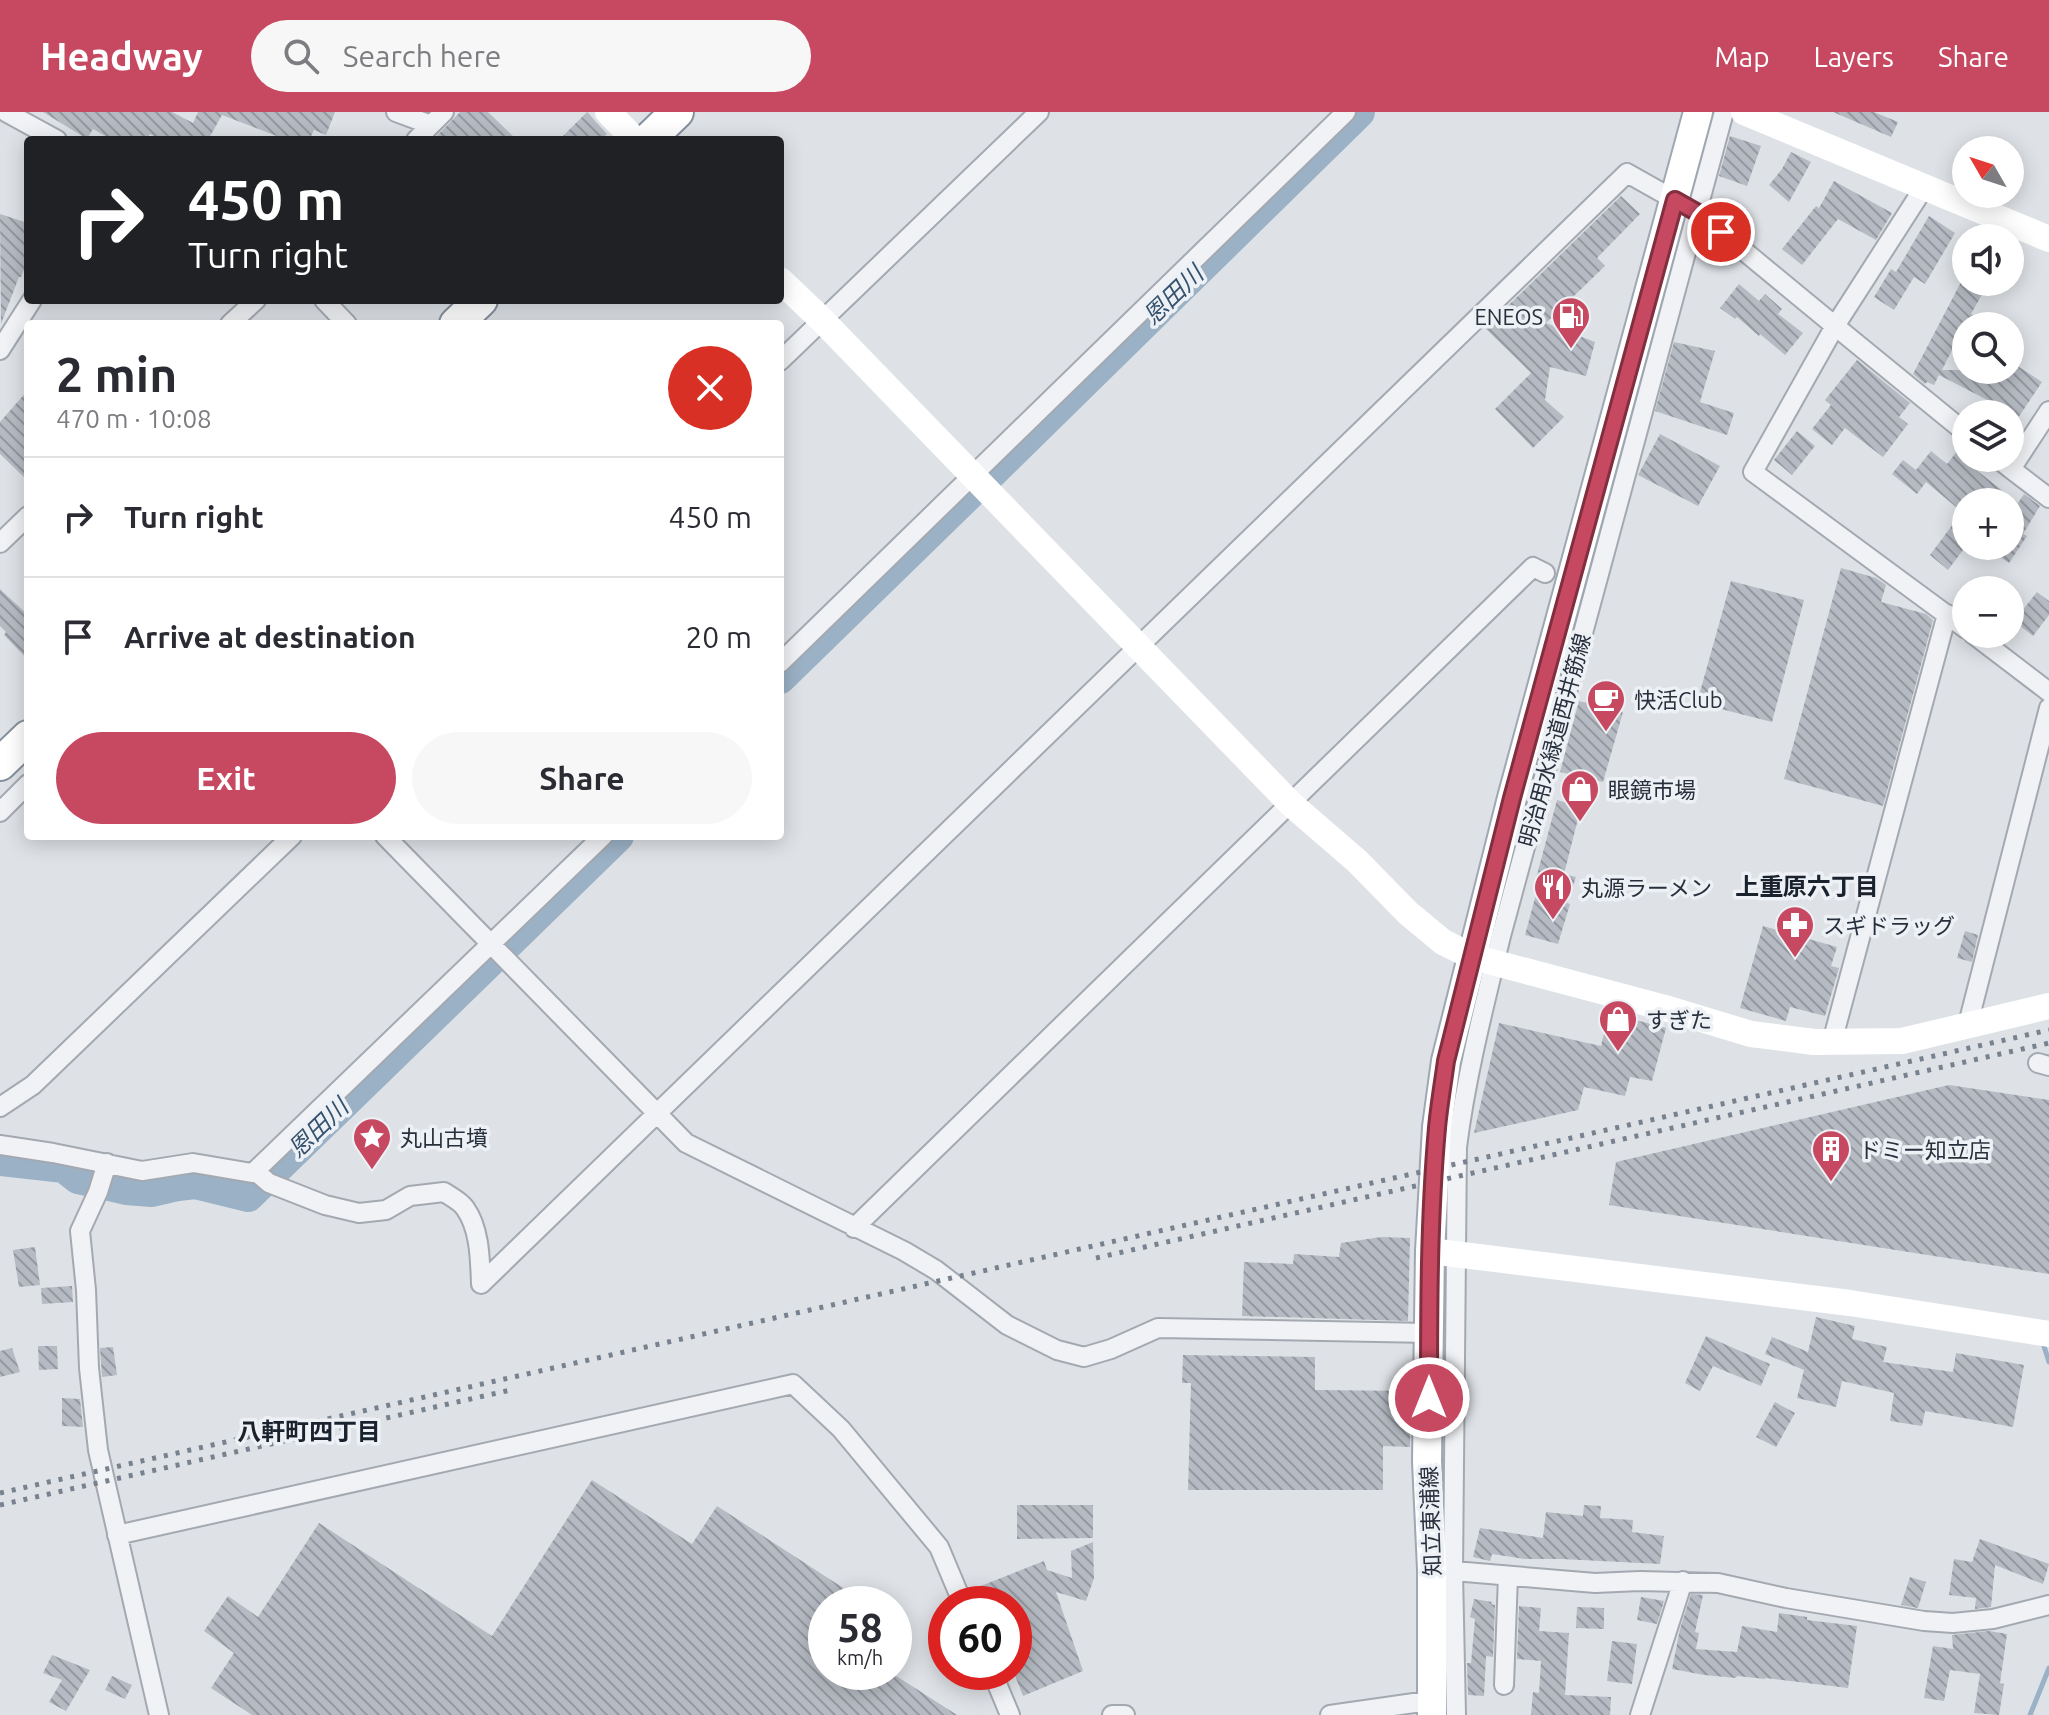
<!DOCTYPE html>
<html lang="en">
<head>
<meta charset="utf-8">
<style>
	:root { --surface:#fff; --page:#f7f7f7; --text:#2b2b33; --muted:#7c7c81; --line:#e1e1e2; --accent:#c64961 }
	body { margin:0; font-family:Ubuntu,"Noto Sans JP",sans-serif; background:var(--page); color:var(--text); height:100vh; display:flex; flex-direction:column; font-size:30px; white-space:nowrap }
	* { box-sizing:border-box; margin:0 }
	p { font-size:26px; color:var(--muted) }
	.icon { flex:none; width:44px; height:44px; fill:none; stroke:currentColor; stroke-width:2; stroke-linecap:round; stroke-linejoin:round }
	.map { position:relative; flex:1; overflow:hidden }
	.side { position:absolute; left:24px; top:208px; width:760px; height:520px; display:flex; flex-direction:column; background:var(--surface); border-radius:8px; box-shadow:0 4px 20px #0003 }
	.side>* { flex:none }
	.guide { position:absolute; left:24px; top:24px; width:760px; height:168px; border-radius:8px; box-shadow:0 4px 20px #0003; background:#202124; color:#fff; overflow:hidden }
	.needle { width:52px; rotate:309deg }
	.controls { position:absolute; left:1952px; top:24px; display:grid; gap:16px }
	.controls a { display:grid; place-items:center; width:72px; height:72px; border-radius:50%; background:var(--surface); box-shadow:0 4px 20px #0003; font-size:40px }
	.speed { position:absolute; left:808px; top:1474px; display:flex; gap:16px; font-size:40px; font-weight:700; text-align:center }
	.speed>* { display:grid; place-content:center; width:104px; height:104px; border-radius:50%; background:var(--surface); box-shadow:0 4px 20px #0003; line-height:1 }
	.speed small { font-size:20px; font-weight:400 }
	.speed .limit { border:12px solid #d22; background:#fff; color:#111 }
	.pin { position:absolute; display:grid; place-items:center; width:68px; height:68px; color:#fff; margin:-34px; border:4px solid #fff; border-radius:50%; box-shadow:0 2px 8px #0007 }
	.me { position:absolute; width:88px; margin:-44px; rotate:0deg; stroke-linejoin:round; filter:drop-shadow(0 0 6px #0008) }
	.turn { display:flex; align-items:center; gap:28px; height:168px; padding:0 32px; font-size:36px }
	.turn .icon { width:104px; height:104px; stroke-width:2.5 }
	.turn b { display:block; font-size:56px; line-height:68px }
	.round { display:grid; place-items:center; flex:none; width:84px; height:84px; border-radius:42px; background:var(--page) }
	.overview { display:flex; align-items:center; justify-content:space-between; height:136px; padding:0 32px }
	h1 { font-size:48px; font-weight:600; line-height:60px }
	.button { display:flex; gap:16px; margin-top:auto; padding:16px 32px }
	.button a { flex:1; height:92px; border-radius:48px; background:var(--accent); color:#fff; font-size:32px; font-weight:600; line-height:92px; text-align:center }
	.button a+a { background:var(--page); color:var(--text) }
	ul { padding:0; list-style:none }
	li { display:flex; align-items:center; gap:24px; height:120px; padding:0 32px; border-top:2px solid var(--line) }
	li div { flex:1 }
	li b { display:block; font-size:30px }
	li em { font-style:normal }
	header { display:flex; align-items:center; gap:48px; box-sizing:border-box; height:112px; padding:0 40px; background:var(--accent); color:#fff }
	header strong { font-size:38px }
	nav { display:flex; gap:44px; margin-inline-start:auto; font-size:28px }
	.search { width:560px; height:72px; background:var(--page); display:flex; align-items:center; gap:20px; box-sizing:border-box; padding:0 28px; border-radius:44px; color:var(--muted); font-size:30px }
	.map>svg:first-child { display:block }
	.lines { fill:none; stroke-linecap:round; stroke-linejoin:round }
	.stream { stroke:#9bb1c5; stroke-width:5 }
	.river { stroke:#9bb1c5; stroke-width:32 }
	.building { fill:url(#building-back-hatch) }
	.street-casing { stroke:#a4a9b1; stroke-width:22 }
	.primary-casing { stroke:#9ea7b2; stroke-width:32 }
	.highway-casing { stroke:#86909d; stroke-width:36 }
	.street { stroke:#f1f2f5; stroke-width:18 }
	.secondary { stroke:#fff; stroke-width:26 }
	.primary { stroke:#fff; stroke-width:28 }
	.highway { stroke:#fff; stroke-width:32 }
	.rail { stroke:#78828f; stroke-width:5; stroke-dasharray:4 8; stroke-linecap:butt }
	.route-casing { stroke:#812f3f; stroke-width:20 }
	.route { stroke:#c64961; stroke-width:14 }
	.labels { text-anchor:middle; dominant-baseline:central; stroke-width:7; stroke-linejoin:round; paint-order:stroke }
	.poi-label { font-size:22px; fill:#28303d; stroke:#edf1f5; text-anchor:start }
	.street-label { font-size:22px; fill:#28303d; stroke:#edf1f5 }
	.water-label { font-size:24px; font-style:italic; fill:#35516e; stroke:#edf1f5 }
	.neighbourhood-label { font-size:24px; font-weight:bold; fill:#1a222d; stroke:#edf1f5 }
</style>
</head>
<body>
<header>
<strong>Headway</strong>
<div class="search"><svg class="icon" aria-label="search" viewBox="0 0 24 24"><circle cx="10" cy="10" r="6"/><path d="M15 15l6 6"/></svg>Search here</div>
<nav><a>Map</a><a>Layers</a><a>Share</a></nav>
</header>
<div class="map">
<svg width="2049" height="1603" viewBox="0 0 2049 1603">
	<defs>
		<pattern id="building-back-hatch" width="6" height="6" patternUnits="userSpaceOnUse" patternTransform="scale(2)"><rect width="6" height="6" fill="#b6bbc3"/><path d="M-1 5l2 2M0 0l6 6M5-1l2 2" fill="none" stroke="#9498a0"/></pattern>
	</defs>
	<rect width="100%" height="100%" fill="#dee2e7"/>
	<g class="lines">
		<path class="stream" d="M 2043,1231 L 2049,1250
			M 2030,1603 L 2049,1556"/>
		<path class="river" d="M 987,365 L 1359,0
			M 780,566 L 974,377
			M 504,835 L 618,724
			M 0,1048 L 64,1055 L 78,1066 L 97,1070
			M 105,1072 L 126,1077 L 152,1079 L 178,1073 L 195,1071 L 248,1084 L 493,846"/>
	</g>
	<path class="building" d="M 43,0 L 172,0 L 193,11 L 198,0 L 335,0 L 326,23 L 314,18 L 309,28 L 287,28 L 222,3 L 208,28 L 161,28 L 150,22 L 146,28 L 112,28 L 93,17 L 87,27 Z
		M 460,0 L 488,0 L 517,28 L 433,28 Z
		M 587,0 L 607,22 L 600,28 L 559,28 Z
		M 1833,0 L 1874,0 L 1898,10 L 1891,25 Z
		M 1730,24 L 1761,34 L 1747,74 L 1719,64 Z
		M 1791,40 L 1811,50 L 1789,90 L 1769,73 L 1782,57 Z
		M 1834,69 L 1892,101 L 1876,128 L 1838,107 L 1802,153 L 1782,137 L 1816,94 L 1819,96 Z
		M 1621,84 L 1640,102 L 1597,146 L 1605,154 L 1546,211 L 1595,230 L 1586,264 L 1550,255 L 1545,288 L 1564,305 L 1533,336 L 1495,297 L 1531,261 L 1485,216 Z
		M 0,102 L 28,111 L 28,148 L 21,165 L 19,165 L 1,212 Z
		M 1929,104 L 1955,121 L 1925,172 L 1914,165 L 1894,198 L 1874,185 L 1891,157 L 1896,160 Z
		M 1961,170 L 1989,170 L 1971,202 L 1994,214 L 1964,214 L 1942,258 L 2010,258 L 2010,249 L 2042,270 L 2010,318 L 2010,302 L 1992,302 L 1997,293 L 1939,263 L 1934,273 L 1927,270 L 1925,272 L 1913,262 Z
		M 1739,172 L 1759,189 L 1765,182 L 1782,197 L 1778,202 L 1803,221 L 1785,243 L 1760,222 L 1759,224 L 1737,205 L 1735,207 L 1720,196 Z
		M 1674,230 L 1715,239 L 1700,290 L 1734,301 L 1727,323 L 1655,299 Z
		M 1857,248 L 1910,291 L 1899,305 L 1908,312 L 1883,345 L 1845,316 L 1832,333 L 1812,317 L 1831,293 L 1825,288 Z
		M 28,278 L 28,369 L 0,342 L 0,310 Z
		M 1797,319 L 1815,334 L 1792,363 L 1774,348 Z
		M 1660,322 L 1720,354 L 1698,394 L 1638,363 Z
		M 1958,338 L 1972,350 L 1970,353 L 2018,391 L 2024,382 L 2040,394 L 2023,422 L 2027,424 L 2009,451 L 1984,434 L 2010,434 L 2010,390 L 1966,390 L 1966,434 L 1948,458 L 1930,443 L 1962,400 L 1926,370 L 1917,382 L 1892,362 L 1903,348 L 1916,358 L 1931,339 L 1947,352 Z
		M 1841,456 L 1876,466 L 1886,473 L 1881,490 L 1926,502 L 1933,508 L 1883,694 L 1784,667 Z
		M 1731,469 L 1804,488 L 1772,610 L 1709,594 L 1700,580 Z
		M 0,477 L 28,503 L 28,548 L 4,523 L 6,520 L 0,514 Z
		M 2037,480 L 2049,489 L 2049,503 L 2033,524 L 2014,509 Z
		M 1579,589 L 1623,600 L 1603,670 L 1560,660 Z
		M 1557,688 L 1581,695 L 1564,762 L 1576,765 L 1567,791 L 1570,792 L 1558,832 L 1525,823 L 1538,775 L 1534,774 Z
		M 1763,814 L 1837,835 L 1831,854 L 1839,856 L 1825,904 L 1790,895 L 1786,909 L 1740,896 Z
		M 1965,819 L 1978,823 L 1972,850 L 1957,846 Z
		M 1609,901 L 1666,916 L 1652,969 L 1630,965 L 1625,984 L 1584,975 L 1578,998 L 1474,1021 L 1499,911 L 1601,934 Z
		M 1949,973 L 2049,988 L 2049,1162 L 1609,1093 L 1616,1050 Z
		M 1381,1125 L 1410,1126 L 1408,1209 L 1242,1204 L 1244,1150 L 1293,1152 L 1294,1142 L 1339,1145 L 1341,1131 Z
		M 35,1135 L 40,1173 L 19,1175 L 13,1138 Z
		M 72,1174 L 73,1190 L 42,1192 L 41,1176 Z
		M 1816,1205 L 1855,1214 L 1852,1227 L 1887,1235 L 1883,1250 L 1953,1260 L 1956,1241 L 2024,1253 L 2013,1315 L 1925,1299 L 1922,1314 L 1890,1309 L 1894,1281 L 1842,1269 L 1836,1295 L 1797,1286 L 1804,1258 L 1765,1242 L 1772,1225 L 1808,1240 Z
		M 1706,1224 L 1770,1252 L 1761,1274 L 1713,1254 L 1700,1279 L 1685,1271 Z
		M 38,1234 L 57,1234 L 58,1257 L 39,1258 Z
		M 113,1235 L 117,1263 L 102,1265 L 100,1236 Z
		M 12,1236 L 20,1260 L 0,1265 L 0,1239 Z
		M 1183,1243 L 1315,1245 L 1315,1278 L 1411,1279 L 1410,1335 L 1383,1334 L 1383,1378 L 1188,1378 L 1191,1271 L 1182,1271 Z
		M 62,1286 L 80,1287 L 83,1315 L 62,1314 Z
		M 1775,1290 L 1795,1301 L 1776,1335 L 1756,1325 Z
		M 592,1368 L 692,1432 L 717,1394 L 868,1492 L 826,1492 L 826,1560 L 890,1560 L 957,1603 L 252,1603 L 211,1576 L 234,1541 L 204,1519 L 228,1484 L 258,1505 L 319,1411 L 492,1524 Z
		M 1017,1393 L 1093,1393 L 1093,1426 L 1017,1427 Z
		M 1584,1393 L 1601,1394 L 1600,1406 L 1633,1408 L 1632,1420 L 1664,1424 L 1660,1452 L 1561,1447 L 1525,1447 L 1492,1442 L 1490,1449 L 1473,1445 L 1480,1416 L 1543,1426 L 1546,1400 L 1583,1404 Z
		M 1980,1427 L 2049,1452 L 2043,1472 L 1995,1453 L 1991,1495 L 1975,1497 L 1976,1486 L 1949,1483 L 1954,1447 L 1972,1450 Z
		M 1093,1430 L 1094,1466 L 1086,1489 L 1056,1480 L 1083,1559 L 1023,1584 L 1014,1561 L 1014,1492 L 988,1492 L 981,1474 L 1044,1449 L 1047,1458 L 1072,1466 L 1071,1439 Z
		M 1910,1465 L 1926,1470 L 1918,1496 L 1901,1493 Z
		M 1691,1482 L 1703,1483 L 1695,1520 L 1699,1521 L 1696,1537 L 1737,1540 L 1742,1514 L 1777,1520 L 1779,1501 L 1807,1505 L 1807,1508 L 1857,1514 L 1848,1576 L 1765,1566 L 1765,1567 L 1737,1564 L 1736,1566 L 1704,1563 L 1672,1557 L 1680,1517 Z
		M 1641,1485 L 1664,1489 L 1657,1512 L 1637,1508 Z
		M 1474,1487 L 1492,1490 L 1491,1492 L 1495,1493 L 1493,1545 L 1486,1544 L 1484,1584 L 1468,1583 L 1467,1551 L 1471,1551 L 1475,1507 L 1470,1505 Z
		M 1519,1494 L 1541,1496 L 1539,1519 L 1569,1521 L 1565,1583 L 1611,1585 L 1610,1603 L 1531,1603 L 1533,1580 L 1539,1581 L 1541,1549 L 1517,1547 Z
		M 1577,1495 L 1604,1496 L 1604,1517 L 1576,1516 Z
		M 1989,1519 L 2007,1522 L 2000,1571 L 2004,1572 L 1999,1603 L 1974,1601 L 1980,1562 L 1950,1558 L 1944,1589 L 1924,1586 L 1933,1534 L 1953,1537 L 1952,1523 Z
		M 1612,1529 L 1637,1532 L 1632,1572 L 1607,1569 Z
		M 52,1543 L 90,1558 L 66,1599 L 49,1590 L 62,1568 L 43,1561 Z
		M 112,1564 L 132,1573 L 125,1587 L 105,1578 Z"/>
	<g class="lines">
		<g class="street-casing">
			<path id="street" d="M 6,0 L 57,28
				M 396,0 L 431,13
				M 416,28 L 444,0
				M 1925,74 L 1835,214 L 1966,321
				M 324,188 L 347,212
				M 230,212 L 256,188
				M 0,238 L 32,188
				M 780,249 L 1039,0
				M 1997,346 L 2011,357 L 2049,299
				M 2011,357 L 2049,386
				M 0,431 L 28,404
				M 1973,522 L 2049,580
				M 780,551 L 1346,0
				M 0,700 L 28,672
				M 385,724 L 686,1031 L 904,1139 L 936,1158 L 1007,1213 L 1057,1238 L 1084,1245 L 1111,1237 L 1158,1216 L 1430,1221
				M 1968,912 L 2049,596
				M 1832,930 L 1947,502
				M 2038,951 L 2049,954
				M 0,995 L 33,973 L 292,724
				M 0,1033 L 53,1041 L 142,1059 L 193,1051 L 252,1061 L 255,1059 L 269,1071 L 325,1093 L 359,1101 L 386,1098 L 410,1084 L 444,1080 C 451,1085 460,1089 465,1096 C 480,1117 480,1147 481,1172 L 1627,61 L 1698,101 L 1835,214 L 1753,360 L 1966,517
				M 107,1051 L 98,1080 L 80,1119 L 86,1178 L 89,1256 L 98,1338 L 159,1603
				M 255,1059 L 603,724
				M 854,1116 L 1533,455 L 1545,461
				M 117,1423 L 793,1272 L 841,1317 L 939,1435 L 963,1492
				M 1442,1458 L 1595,1471 L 1640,1469 L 1718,1471 L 1786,1486 L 1924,1509 L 1953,1511 L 1993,1507 L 2049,1493
				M 992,1560 L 1010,1603
				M 1504,1573 L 1508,1464
				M 1112,1603 L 1125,1603
				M 1330,1603 L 1414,1591 L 1432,1591
				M 1456,1603 L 1453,1460 L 1457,1035 C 1466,964 1484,894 1501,824 L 1724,0
				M 1640,1603 L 1683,1469"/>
		</g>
		<g class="primary-casing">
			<path id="primary" d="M 1432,1603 L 1432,1457 L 1427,1349 L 1430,1139 L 1437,1015 L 1446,949 L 1512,686 L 1698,0"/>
		</g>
		<g class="highway-casing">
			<path id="highway" d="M 648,28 L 677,0
				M 456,212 L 481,188
				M 0,652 L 28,625"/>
		</g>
		<use href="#street" class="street"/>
		<path class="secondary" d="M 608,0 L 635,28
			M 1744,0 L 2049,127
			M 780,168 L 822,208 L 1291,692 L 1357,749 L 1408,801 L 1443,830 L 1473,845 L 1665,896 L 1751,922 L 1814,930 L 1902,929 L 2049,894
			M 1430,1139 L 1850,1191 L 2049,1222"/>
		<use href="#primary" class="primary"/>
		<use href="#highway" class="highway"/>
		<path class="rail" d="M 1096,1146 L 2049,931
			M 0,1381 L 2049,918
			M 0,1393 L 515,1277"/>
	</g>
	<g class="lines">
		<g class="route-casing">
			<path id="route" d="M 1429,1286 C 1429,1196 1429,1106 1437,1016 C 1439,994 1443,971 1446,949 L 1512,686 L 1675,88 L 1698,101 L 1721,120"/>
		</g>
		<use href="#route" class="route"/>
	</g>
	<defs>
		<g id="fuel-pin" transform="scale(2)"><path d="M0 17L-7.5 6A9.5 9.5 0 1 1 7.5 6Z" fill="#c64961" stroke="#edf1f5"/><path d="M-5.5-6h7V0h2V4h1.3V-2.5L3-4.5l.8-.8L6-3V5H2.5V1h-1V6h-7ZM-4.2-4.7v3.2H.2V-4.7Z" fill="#fff"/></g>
		<g id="cafe-pin" transform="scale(2)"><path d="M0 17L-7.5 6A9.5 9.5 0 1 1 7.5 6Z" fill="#c64961" stroke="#edf1f5"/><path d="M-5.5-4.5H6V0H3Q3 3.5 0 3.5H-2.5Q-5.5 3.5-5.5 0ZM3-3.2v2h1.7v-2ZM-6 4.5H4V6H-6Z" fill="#fff"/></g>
		<g id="shop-pin" transform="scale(2)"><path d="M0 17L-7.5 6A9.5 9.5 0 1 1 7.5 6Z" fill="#c64961" stroke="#edf1f5"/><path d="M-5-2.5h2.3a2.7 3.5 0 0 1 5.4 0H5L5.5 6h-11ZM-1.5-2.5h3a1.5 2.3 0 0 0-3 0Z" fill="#fff"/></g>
		<g id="restaurant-pin" transform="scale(2)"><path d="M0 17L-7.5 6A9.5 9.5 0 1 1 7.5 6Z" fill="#c64961" stroke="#edf1f5"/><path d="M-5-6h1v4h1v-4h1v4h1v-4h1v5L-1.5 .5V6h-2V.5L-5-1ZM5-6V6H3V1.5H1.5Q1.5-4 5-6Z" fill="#fff"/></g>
		<g id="pharmacy-pin" transform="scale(2)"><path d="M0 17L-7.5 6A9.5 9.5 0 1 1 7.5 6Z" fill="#c64961" stroke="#edf1f5"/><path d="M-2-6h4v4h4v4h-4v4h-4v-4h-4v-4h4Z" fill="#fff"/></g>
		<g id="sight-pin" transform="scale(2)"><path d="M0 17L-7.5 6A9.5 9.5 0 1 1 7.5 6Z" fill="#c64961" stroke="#edf1f5"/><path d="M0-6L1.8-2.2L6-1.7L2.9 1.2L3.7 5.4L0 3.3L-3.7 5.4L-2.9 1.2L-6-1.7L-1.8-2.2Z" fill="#fff"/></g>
		<g id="building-pin" transform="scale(2)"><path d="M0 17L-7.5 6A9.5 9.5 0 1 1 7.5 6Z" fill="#c64961" stroke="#edf1f5"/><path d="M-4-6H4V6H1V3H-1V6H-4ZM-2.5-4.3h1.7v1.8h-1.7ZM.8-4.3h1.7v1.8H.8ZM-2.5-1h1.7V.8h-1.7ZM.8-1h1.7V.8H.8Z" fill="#fff"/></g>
	</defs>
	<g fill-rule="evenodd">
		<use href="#fuel-pin" x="1571" y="204"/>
		<use href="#cafe-pin" x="1606" y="587"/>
		<use href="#shop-pin" x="1580" y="677"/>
		<use href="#restaurant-pin" x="1553" y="775"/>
		<use href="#pharmacy-pin" x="1795" y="813"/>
		<use href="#shop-pin" x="1618" y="907"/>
		<use href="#sight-pin" x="372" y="1025"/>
		<use href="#building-pin" x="1831" y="1037"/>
	</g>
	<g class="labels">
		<g class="poi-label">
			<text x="1543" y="204" text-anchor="end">ENEOS</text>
			<text x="1634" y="587">快活Club</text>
			<text x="1608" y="677">眼鏡市場</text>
			<text x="1581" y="775">丸源ラーメン</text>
			<text x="1823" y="813">スギドラッグ</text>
			<text x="1646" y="907">すぎた</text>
			<text x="400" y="1025">丸山古墳</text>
			<text x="1859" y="1037">ドミー知立店</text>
		</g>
		<g class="street-label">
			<text transform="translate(1554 628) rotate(-75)">明治用水緑道西井筋線</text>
			<text transform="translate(1430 1409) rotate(-92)">知立東浦線</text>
		</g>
		<g class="water-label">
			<text transform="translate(1173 183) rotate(-44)">恩田川</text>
			<text transform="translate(318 1016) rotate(-44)">恩田川</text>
		</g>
		<g class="neighbourhood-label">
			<text x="1807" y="774">上重原六丁目</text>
			<text x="309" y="1319">八軒町四丁目</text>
		</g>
	</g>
</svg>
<div class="controls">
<a><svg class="needle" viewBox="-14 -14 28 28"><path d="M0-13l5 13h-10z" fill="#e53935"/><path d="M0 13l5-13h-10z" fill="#7c7c81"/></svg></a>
<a><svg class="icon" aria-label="sound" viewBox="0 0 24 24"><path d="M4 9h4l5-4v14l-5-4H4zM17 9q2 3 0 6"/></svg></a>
<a><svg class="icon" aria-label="search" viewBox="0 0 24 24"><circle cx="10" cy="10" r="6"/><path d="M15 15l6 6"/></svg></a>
<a><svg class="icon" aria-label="layers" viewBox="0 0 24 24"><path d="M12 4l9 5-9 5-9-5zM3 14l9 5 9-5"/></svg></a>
<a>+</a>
<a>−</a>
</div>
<div class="speed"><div>58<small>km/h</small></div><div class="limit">60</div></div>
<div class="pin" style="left:1721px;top:120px;background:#d93025"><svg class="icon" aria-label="arrive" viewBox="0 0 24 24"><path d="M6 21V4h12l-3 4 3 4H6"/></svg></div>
<svg class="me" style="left:1429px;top:1286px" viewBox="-20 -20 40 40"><circle r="17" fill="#c64961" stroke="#fff" stroke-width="3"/><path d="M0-11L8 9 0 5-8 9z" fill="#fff"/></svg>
<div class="guide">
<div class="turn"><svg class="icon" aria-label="right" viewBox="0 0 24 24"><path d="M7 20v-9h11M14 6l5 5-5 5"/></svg><div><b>450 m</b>Turn right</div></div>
</div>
<section class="side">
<div class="overview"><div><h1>2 min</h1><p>470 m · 10:08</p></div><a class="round" style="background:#d93025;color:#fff"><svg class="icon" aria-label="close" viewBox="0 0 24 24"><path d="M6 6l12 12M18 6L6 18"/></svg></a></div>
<ul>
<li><svg class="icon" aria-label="right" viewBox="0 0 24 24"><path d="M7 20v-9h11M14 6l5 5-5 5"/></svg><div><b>Turn right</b></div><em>450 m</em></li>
<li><svg class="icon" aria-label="arrive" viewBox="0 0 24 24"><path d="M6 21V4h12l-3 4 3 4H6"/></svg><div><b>Arrive at destination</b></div><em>20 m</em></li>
</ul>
<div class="button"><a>Exit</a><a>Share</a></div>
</section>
</div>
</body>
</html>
